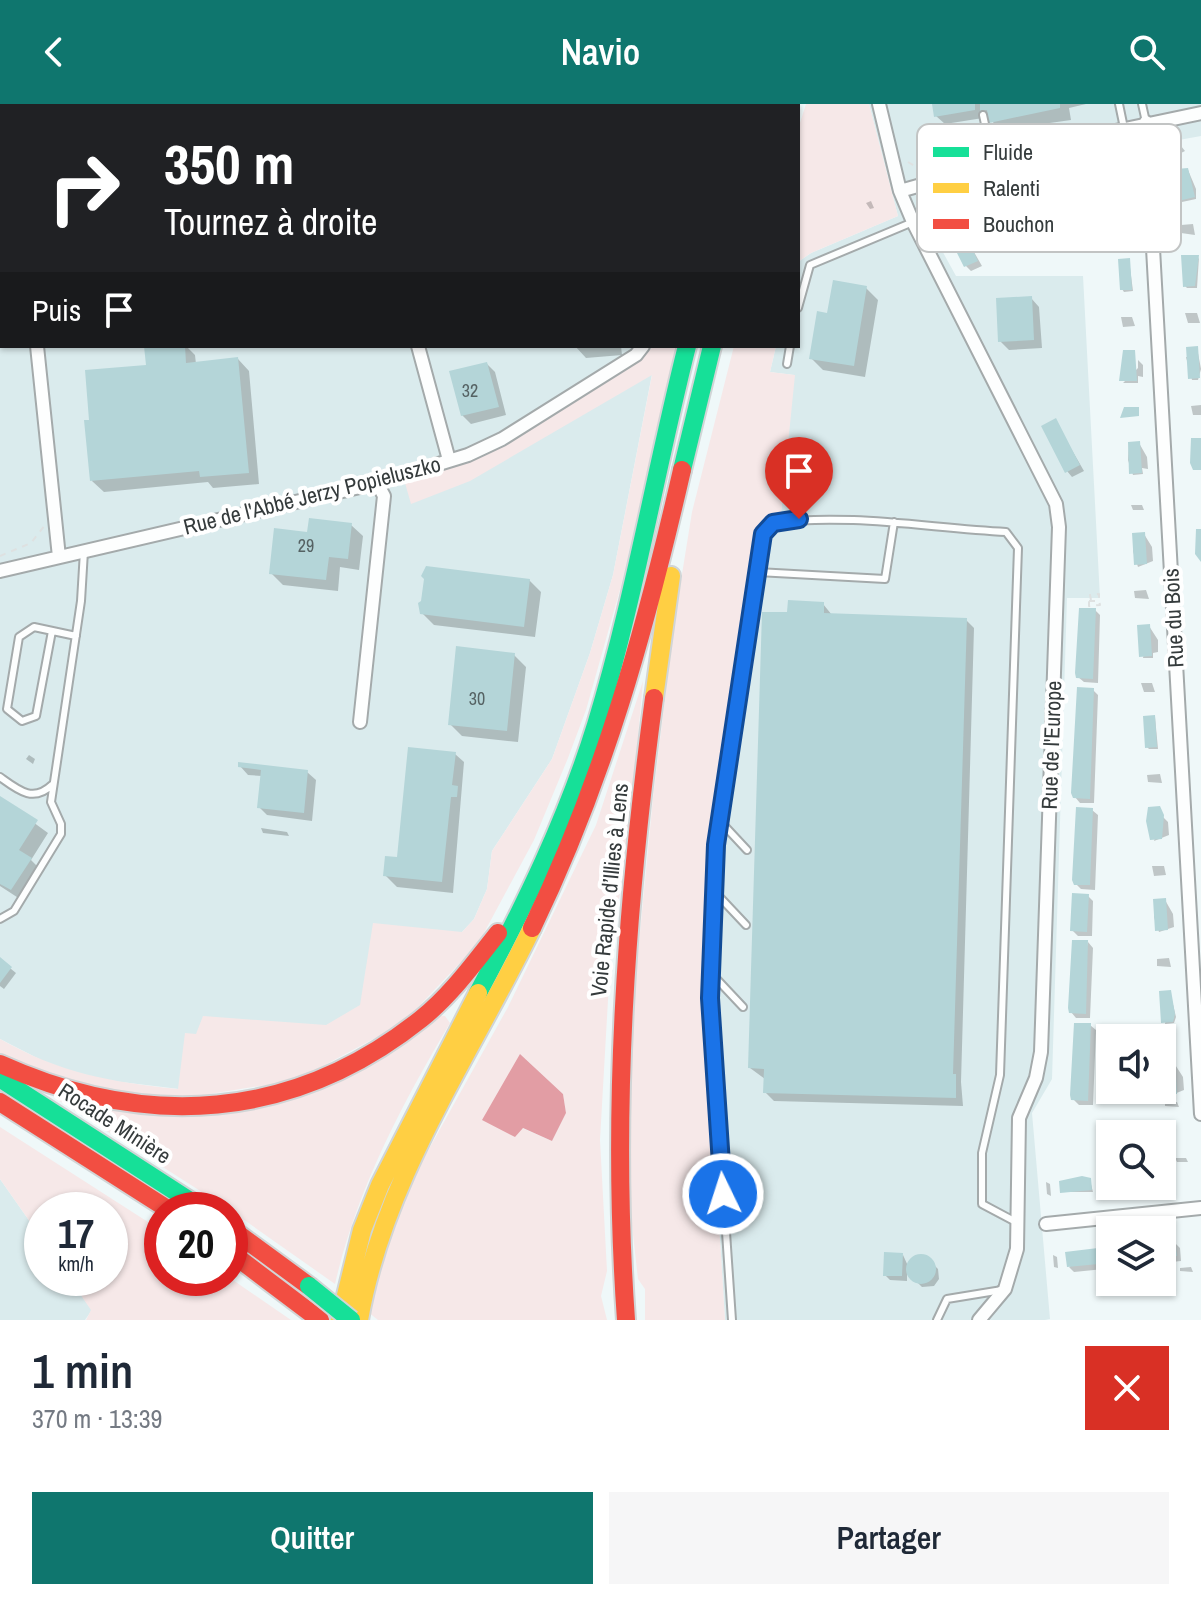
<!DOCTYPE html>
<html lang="fr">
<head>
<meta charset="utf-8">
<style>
	:root { --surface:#fff; --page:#f6f6f7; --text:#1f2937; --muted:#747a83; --accent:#0f766e }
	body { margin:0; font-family:"Archivo Narrow",sans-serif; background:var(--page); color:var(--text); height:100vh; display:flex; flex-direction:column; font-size:30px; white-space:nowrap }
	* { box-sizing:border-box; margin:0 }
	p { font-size:26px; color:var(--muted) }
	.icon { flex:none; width:44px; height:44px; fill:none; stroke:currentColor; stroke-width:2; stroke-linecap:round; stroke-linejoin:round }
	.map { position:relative; height:1216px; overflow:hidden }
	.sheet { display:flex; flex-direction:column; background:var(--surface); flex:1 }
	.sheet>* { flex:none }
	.guide { position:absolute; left:0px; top:0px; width:800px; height:244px; box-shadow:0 2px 6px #0004; background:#202124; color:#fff; overflow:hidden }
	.tools { position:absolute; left:1096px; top:920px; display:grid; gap:16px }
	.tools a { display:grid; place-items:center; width:80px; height:80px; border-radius:0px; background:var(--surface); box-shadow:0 2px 6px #0004; font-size:40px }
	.speed { position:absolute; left:24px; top:1088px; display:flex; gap:16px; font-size:40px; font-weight:700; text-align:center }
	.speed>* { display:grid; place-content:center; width:104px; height:104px; border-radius:50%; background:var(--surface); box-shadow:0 2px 6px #0004; line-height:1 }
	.speed small { font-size:20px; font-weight:400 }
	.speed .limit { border:12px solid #d22; background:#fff; color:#111 }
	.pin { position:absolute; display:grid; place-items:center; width:68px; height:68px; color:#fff; margin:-82px -34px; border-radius:50% 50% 50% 0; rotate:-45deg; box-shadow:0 0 8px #0007 }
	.pin .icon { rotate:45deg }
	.me { position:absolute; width:88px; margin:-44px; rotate:356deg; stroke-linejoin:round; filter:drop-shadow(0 0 6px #0008) }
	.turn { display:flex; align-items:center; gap:28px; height:168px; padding:0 32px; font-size:36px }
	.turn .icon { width:104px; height:104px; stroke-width:2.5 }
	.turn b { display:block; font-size:56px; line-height:68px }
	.then { display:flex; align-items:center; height:76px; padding:0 32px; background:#0003; gap:16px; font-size:30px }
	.round { display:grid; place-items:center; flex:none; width:84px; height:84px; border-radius:0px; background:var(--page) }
	.overview { display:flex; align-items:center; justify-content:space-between; height:136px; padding:0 32px }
	h1 { font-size:48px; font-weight:600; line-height:60px }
	.primary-button { display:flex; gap:16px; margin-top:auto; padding:16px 32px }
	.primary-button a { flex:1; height:92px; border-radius:0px; background:var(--accent); color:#fff; font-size:32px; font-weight:600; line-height:92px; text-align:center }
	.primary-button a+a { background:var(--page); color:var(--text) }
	header { display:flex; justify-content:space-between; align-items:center; height:104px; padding:0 32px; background:var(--accent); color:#fff; font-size:36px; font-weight:600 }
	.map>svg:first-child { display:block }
	.built { fill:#daebed }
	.green { fill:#f6e8e8; fill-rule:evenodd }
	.water { fill:#e29da4 }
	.shadow { fill:#0003 }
	.building { fill:#b4d5d8 }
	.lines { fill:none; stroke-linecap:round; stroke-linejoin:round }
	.lane-casing { stroke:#a4aaab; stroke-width:10 }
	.street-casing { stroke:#a4aaab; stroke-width:16 }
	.fast-casing { stroke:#d1d5d6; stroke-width:22 }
	.slow-casing { stroke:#d1d5d6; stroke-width:22 }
	.jam-casing { stroke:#d1d5d6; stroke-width:22 }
	.path { stroke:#dee1e1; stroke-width:2; stroke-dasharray:6 6; stroke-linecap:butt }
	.lane { stroke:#fdfefe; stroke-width:6 }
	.street { stroke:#fdfefe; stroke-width:12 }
	.fast { stroke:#16e098; stroke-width:18 }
	.slow { stroke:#ffcf43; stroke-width:18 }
	.jam { stroke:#f24e42; stroke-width:18 }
	.fast-bridge-casing { stroke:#d1d5d6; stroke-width:22; stroke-linecap:butt }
	.fast-bridge { stroke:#16e098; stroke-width:18 }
	.route-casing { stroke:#114b97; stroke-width:20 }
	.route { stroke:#1a73e8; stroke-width:14 }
	.labels { text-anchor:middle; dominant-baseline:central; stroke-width:8; stroke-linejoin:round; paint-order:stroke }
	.number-label { font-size:18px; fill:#556263 }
	.street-label { font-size:22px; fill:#353b3c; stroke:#fff }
	.key { fill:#fff; stroke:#c2c4c4; stroke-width:2 }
	.key-label { font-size:22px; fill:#353b3c }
</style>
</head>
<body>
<header><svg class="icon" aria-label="back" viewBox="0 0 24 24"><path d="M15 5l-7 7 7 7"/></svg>Navio<svg class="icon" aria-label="search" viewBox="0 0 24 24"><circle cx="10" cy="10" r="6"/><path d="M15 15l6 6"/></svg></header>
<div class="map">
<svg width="1201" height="1216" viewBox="0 0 1201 1216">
	<rect width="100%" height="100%" fill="#eff8f9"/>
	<path class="built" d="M 0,0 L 700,0 L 2,2 L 2,242 L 640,242 L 652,270 L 613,471 L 590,549 L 552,655 L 492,747 L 487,785 L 474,815 L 416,878 L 350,927 L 179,985 L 88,974 L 45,958 L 0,935 Z
		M 869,0 L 1201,0 L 1201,32 L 1140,43 L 944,116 L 934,132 L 956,172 L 1083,172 L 1100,494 L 1067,494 L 1052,975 L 1032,1009 L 1050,1215 L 1045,1216 L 725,1216 L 705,894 L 712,714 L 757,427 L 769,412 L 781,409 L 794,271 L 770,268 L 776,242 L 798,242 L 798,158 L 811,149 L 898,112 Z
		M 0,1075 L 42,1135 L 42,1174 L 69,1174 L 92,1206 L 85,1216 L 0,1216 Z"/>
	<path class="green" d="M 806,0 L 869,0 L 898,112 L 811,149 L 798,158 L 798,25 Z
		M 654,242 L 676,242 L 621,482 L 586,606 L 568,654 L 534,736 L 478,840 L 403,919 L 297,976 L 179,995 L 85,984 L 0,949 L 0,935 C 60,969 110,978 178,985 L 185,929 L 196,930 L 203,912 L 326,921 L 360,901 L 373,819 L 462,828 L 474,815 L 487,785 L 492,747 L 552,655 L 590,549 L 613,471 L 652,271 L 470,377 L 411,400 L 405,379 L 469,357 L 504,340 L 632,261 Z
		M 734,242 L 776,242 L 770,268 L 795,271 L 781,409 L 769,412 L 757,427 L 712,714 L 705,894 L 725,1216 L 645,1216 L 645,1185 L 638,1175 L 626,1067 L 627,963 L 653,694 L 674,520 L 692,408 Z
		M 643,577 L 631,709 L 610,861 L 600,1036 L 607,1167 L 601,1192 L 607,1216 L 378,1216 L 368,1208 L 397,1114 L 420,1061 L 508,903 L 596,721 ZM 520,950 L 563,990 L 566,1009 L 552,1037 L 522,1024 Z
		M 434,911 L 445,912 L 450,919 C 401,1002 357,1085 335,1180 L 230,1106 L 55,994 L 257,1001 Z
		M 0,1023 L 162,1127 L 162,1174 L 230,1174 L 291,1216 L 86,1216 L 91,1206 L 69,1174 L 110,1174 L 110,1106 L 42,1106 L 42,1135 L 0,1075 Z"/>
	<path class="water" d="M 520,950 L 563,990 L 566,1009 L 552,1037 L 523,1024 L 515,1033 L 482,1016 Z"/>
	<path class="shadow" d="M 565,0 L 610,0 L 610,2 L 565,2 Z
		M 934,0 L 1086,0 L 1069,4 L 1071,16 L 1000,26 L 983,7 L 983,14 L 945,20 L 936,12 Z
		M 1181,42 L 1185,47 L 1179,50 L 1175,45 Z
		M 1188,66 L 1196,85 L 1196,95 L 1182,98 L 1176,76 L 1184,78 Z
		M 871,97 L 874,104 L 870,105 L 866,99 Z
		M 1193,120 L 1195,131 L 1181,129 L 1181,121 Z
		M 959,122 L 982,162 L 971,167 L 966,162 Z
		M 1199,153 L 1197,184 L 1187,184 L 1185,182 Z
		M 1129,156 L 1133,187 L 1124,188 L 1122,185 Z
		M 0,179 L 2,181 L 0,230 Z
		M 866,184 L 878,196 L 865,273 L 823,266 L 811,254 Z
		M 1031,194 L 1039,203 L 1042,244 L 1009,246 L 1000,237 Z
		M 1185,209 L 1197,209 L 1200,219 L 1188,219 Z
		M 1121,213 L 1132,213 L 1135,222 L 1123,223 Z
		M 157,242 L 186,242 L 195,251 L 196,260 L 238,255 L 249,267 L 259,380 L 213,384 L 208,378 L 104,388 L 92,377 L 92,317 L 148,263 Z
		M 575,242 L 621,242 L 622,251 L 586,254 Z
		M 1197,244 L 1201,265 L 1198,276 L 1192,276 L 1186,253 L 1191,253 Z
		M 1138,256 L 1143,261 L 1143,273 L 1138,272 L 1138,279 L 1123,279 L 1138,264 Z
		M 487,260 L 495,268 L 506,311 L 471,320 L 462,311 Z
		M 1201,301 L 1201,311 L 1193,311 L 1191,302 Z
		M 1055,317 L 1084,367 L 1072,373 L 1067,367 Z
		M 1139,339 L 1147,353 L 1148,365 L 1142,364 L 1143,370 L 1133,371 L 1128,356 L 1129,340 Z
		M 1131,401 L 1142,401 L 1144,406 L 1133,406 Z
		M 351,421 L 363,432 L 359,466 L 340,463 L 338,487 L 283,481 L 271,469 Z
		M 1144,430 L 1152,443 L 1153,457 L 1138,463 L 1133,447 L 1134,431 Z
		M 426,474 L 529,476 L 541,488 L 535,533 L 434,521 L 422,509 Z
		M 1146,486 L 1149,495 L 1135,494 L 1134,487 Z
		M 823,500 L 832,511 L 966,516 L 974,524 L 961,978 L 963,1002 L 774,997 L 765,988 L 765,975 L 750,964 L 789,510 Z
		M 1095,506 L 1100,511 L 1098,579 L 1084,578 L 1078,573 Z
		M 1149,522 L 1158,536 L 1158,548 L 1153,549 L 1153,554 L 1143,554 Z
		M 514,551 L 526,563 L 518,638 L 462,632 L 450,620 Z
		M 1141,579 L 1152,579 L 1155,588 L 1144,588 Z
		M 1093,586 L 1098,591 L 1094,699 L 1080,699 L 1075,693 Z
		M 1155,613 L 1158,645 L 1149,645 L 1147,643 Z
		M 455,650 L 464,658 L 453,789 L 397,783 L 385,771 L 398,756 Z
		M 29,651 L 35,655 L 33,660 L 26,655 Z
		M 240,662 L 307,668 L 316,676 L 312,717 L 267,711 L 259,703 L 262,672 L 248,671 Z
		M 1160,670 L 1162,679 L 1148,678 L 1147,671 Z
		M 0,694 L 48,729 L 31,756 L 42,767 L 23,797 L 0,782 Z
		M 1092,706 L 1098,711 L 1095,786 L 1081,785 L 1076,780 Z
		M 1162,712 L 1168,718 L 1169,731 L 1154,737 Z
		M 261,724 L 287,728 L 289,732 L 263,729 Z
		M 1152,762 L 1164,762 L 1166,771 L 1154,772 Z
		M 1088,792 L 1093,797 L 1092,832 L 1078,832 L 1072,826 Z
		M 1165,796 L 1173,810 L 1174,823 L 1159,828 L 1154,813 L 1155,797 Z
		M 1088,838 L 1093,844 L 1090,914 L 1076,914 L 1071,908 Z
		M 1169,854 L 1171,863 L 1157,862 L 1157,855 Z
		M 0,856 L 16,869 L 4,885 L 0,882 Z
		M 1170,888 L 1176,913 L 1174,919 L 1165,920 Z
		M 1090,921 L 1096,926 L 1093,1001 L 1079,1001 L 1074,996 Z
		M 1174,935 L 1176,944 L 1162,944 L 1162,936 Z
		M 1174,959 L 1183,973 L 1184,986 L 1169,992 L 1164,976 L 1165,960 Z
		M 1177,998 L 1179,1003 L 1165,1002 L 1165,999 Z
		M 1175,1054 L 1186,1054 L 1188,1058 L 1177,1058 Z
		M 1162,1068 L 1170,1070 L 1171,1080 L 1165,1080 L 1166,1087 L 1153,1088 L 1147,1082 L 1140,1082 L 1162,1082 Z
		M 1090,1076 L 1093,1088 L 1062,1088 Z
		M 1046,1078 L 1050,1080 L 1051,1092 L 1047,1090 Z
		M 1174,1138 L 1180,1144 L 1181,1157 L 1162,1159 L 1162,1140 Z
		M 1097,1146 L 1102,1152 L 1104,1165 L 1074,1168 L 1069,1163 Z
		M 903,1151 L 908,1162 L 915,1154 L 924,1153 L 932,1159 L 938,1165 L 939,1175 L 934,1182 L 922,1183 L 907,1168 L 907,1177 L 890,1176 L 885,1171 Z
		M 1053,1151 L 1057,1153 L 1058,1164 L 1054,1163 Z
		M 1191,1163 L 1193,1168 L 1180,1167 L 1180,1164 Z"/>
	<path class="building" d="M 932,0 L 975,0 L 975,6 L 934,13 Z
		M 980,0 L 1060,0 L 1060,4 L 989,19 L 987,6 L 980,7 Z
		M 1188,64 L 1195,93 L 1178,97 L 1176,65 Z
		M 960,120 L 978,157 L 964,163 L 946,127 Z
		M 1181,151 L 1199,151 L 1195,182 L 1183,183 Z
		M 1130,154 L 1132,186 L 1120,186 L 1118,155 Z
		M 833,176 L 867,182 L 854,262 L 809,255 L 817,207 L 827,209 Z
		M 1032,192 L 1034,236 L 998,238 L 996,194 Z
		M 144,242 L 185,242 L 186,259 L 238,253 L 249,369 L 200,373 L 199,367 L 90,377 L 84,316 L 89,316 L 85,266 L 146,261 Z
		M 1198,242 L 1200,274 L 1188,275 L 1186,243 Z
		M 1123,246 L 1135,246 L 1137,277 L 1119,277 Z
		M 487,258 L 499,303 L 461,312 L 449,267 Z
		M 1124,303 L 1139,303 L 1139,312 L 1120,314 Z
		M 1056,314 L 1080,361 L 1065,369 L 1041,322 Z
		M 1191,334 L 1201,334 L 1201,366 L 1193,366 L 1190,359 Z
		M 1140,337 L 1142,369 L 1129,370 L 1128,338 Z
		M 309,414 L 352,419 L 348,455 L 329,453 L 326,476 L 269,470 L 274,424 L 307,428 Z
		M 1196,425 L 1201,425 L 1201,458 L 1195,450 Z
		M 1145,428 L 1147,460 L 1134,461 L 1132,429 Z
		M 426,462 L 530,475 L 524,523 L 420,510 L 418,499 L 421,497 L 424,475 L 421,472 Z
		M 788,496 L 824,498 L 824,509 L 967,514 L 953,970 L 956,970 L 956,994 L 763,989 L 764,965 L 748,964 L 762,508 L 787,508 Z
		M 1079,504 L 1096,504 L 1093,575 L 1076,574 L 1075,569 Z
		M 1150,520 L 1152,552 L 1139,553 L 1137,521 Z
		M 456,542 L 515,549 L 507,627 L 448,621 Z
		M 1077,583 L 1094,584 L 1090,695 L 1073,694 L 1071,689 Z
		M 1155,611 L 1157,643 L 1145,644 L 1143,612 Z
		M 408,643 L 456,648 L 452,681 L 458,682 L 457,693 L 451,693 L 442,778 L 383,772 L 385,752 L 397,753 Z
		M 238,658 L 308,666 L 304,709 L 257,704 L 261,666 L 238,663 Z
		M 0,692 L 38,716 L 19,746 L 32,754 L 11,786 L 0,780 Z
		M 1160,702 L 1164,711 L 1162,735 L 1150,736 L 1146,717 L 1148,703 Z
		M 1076,703 L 1093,704 L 1090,781 L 1074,781 L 1072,776 Z
		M 1072,789 L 1089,790 L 1087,828 L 1070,827 Z
		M 1166,794 L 1168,826 L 1155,827 L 1153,795 Z
		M 1072,836 L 1088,836 L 1086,910 L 1069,909 L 1068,904 Z
		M 0,853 L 12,863 L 0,879 Z
		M 1171,886 L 1175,910 L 1173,918 L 1161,919 L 1159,887 Z
		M 1074,919 L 1091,919 L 1088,997 L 1071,996 L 1070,991 Z
		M 1175,957 L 1177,990 L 1165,991 L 1163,959 Z
		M 1082,1072 L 1091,1074 L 1092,1086 L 1060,1089 L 1059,1077 Z
		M 1175,1136 L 1177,1152 L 1162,1152 L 1162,1137 Z
		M 1098,1144 L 1099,1160 L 1067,1163 L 1065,1148 Z
		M 884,1148 L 903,1149 L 902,1172 L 883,1172 Z
		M906 1165a15 15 0 1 1 30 0a15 15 0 1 1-30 0Z"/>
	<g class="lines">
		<g class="lane-casing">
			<path id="lane" d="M 314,0 L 315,2
				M 352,0 L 353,2
				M 614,0 L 614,2
				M 1119,0 L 1124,24
				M 1142,0 L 1146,18
				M 983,11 L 994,61
				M 798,204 L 810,161 L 913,118
				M 787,260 L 790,242
				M 756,468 L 885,475 L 894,418
				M 52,527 L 36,612 L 22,617 L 7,605 L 19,533 L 34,523 L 76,532
				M 0,673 C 18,686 33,699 52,681
				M 719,716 L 747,746
				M 714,787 L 746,821
				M 0,815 L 14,807 L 61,730 L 61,720 L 51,698 L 81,497 L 84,447
				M 711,869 L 743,903
				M 732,1216 L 710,894 L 716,741 L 756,468 L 763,430 L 773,419 C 850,409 928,424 1006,428 L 1018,444 L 1000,971 L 982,1049 L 982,1100 L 1016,1118
				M 937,1216 L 947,1195 L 1002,1186"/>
		</g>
		<g class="street-casing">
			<path id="street" d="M 879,0 L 900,87 L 913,118 L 1056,400 L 1059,423 L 1041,948 L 1036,974 L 1019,1014 L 1017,1145 L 1005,1185 L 979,1216
				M 37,2 L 37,0
				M 709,2 L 709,0
				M 1146,18 L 1201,1010
				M 900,87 L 1101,30 L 1201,9
				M 0,90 L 2,90
				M 37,242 L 59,453
				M 418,242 L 449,356
				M 0,467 L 377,379 L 468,351 L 502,335 L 636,251 L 643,242
				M 360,618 L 384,392 L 377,379
				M 1046,1120 L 1201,1104"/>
		</g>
		<g class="fast-casing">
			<path id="fast" d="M 785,0 L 785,2
				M 682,366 L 712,242
				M 478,889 C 524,803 567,715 596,621 C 634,497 655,368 687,242
				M 1,975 L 204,1106"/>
		</g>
		<g class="slow-casing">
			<path id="slow" d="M 654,594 L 671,472
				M 340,1216 L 362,1126 L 380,1081 L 478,889
				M 359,1216 C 383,1075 470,952 532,824"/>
		</g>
		<g class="jam-casing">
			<path id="jam" d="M 759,2 L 760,0
				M 532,824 C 604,675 645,527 682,366
				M 0,960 C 146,1026 293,1017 421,915 C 451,891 474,859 498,829
				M 0,998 L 169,1106
				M 230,1124 L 309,1182
				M 230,1148 L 320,1216
				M 626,1216 C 611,1007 626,802 654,594"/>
		</g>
		<path class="path" d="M 908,58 L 923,67
			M 0,452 L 31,439 L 45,421
			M 1091,496 L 1090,491 L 1099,490 L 1099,494
			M 1089,497 L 1099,497 L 1100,501 L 1089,502 Z"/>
		<use href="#lane" class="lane"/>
		<use href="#street" class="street"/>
		<use href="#fast" class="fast"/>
		<use href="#slow" class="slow"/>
		<use href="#jam" class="jam"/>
		<g class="fast-bridge-casing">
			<path id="fast-bridge" d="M 309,1182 L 351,1216"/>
		</g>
		<use href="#fast-bridge" class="fast-bridge"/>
	</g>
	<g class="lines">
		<g class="route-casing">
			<path id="route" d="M 723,1090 L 710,894 L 716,741 L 763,430 L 773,419 L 799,415"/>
		</g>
		<use href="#route" class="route"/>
	</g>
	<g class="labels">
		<g class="number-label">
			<text x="470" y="286">32</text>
			<text x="306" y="441">29</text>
			<text x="477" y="594">30</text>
		</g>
		<g class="street-label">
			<text transform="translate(312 391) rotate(-14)">Rue de l'Abbé Jerzy Popieluszko</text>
			<text transform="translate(1173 514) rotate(-93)">Rue du Bois</text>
			<text transform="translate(1051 641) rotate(-88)">Rue de l'Europe</text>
			<text transform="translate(609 786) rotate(-84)">Voie Rapide d’Illies à Lens</text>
			<text transform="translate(115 1019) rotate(33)">Rocade Minière</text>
		</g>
	</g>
	<rect x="917" y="20" width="264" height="128" rx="12" class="key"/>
	<rect x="933" y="43" width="36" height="10" fill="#16e098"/>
	<rect x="933" y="79" width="36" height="10" fill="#ffcf43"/>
	<rect x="933" y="115" width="36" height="10" fill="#f24e42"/>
	<g class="key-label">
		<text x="983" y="56">Fluide</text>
		<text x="983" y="92">Ralenti</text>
		<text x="983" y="128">Bouchon</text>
	</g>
</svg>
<div class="tools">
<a><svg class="icon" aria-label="sound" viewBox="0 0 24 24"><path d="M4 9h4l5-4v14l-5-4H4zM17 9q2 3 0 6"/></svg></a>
<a><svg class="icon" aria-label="search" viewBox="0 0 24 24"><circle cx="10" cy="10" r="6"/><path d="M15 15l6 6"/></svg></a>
<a><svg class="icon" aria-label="layers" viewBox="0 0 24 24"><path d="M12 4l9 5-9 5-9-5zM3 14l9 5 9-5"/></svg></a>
</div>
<div class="speed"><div>17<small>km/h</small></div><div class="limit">20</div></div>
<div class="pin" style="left:799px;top:415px;background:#d93025"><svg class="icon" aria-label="arrive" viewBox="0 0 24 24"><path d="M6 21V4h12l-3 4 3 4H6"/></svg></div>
<svg class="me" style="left:723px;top:1090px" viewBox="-20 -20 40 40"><circle r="17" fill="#1a73e8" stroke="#fff" stroke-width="3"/><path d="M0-11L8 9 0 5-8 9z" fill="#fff"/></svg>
<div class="guide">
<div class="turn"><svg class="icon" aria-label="right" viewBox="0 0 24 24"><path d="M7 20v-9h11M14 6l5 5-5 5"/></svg><div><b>350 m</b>Tournez à droite</div></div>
<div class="then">Puis<svg class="icon" aria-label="arrive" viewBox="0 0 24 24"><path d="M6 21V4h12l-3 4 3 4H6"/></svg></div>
</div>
</div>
<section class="sheet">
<div class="overview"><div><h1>1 min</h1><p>370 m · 13:39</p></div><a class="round" style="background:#d93025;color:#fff"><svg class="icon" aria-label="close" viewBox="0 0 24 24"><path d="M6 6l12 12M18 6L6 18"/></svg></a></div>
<div class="primary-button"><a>Quitter</a><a>Partager</a></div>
</section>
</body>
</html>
